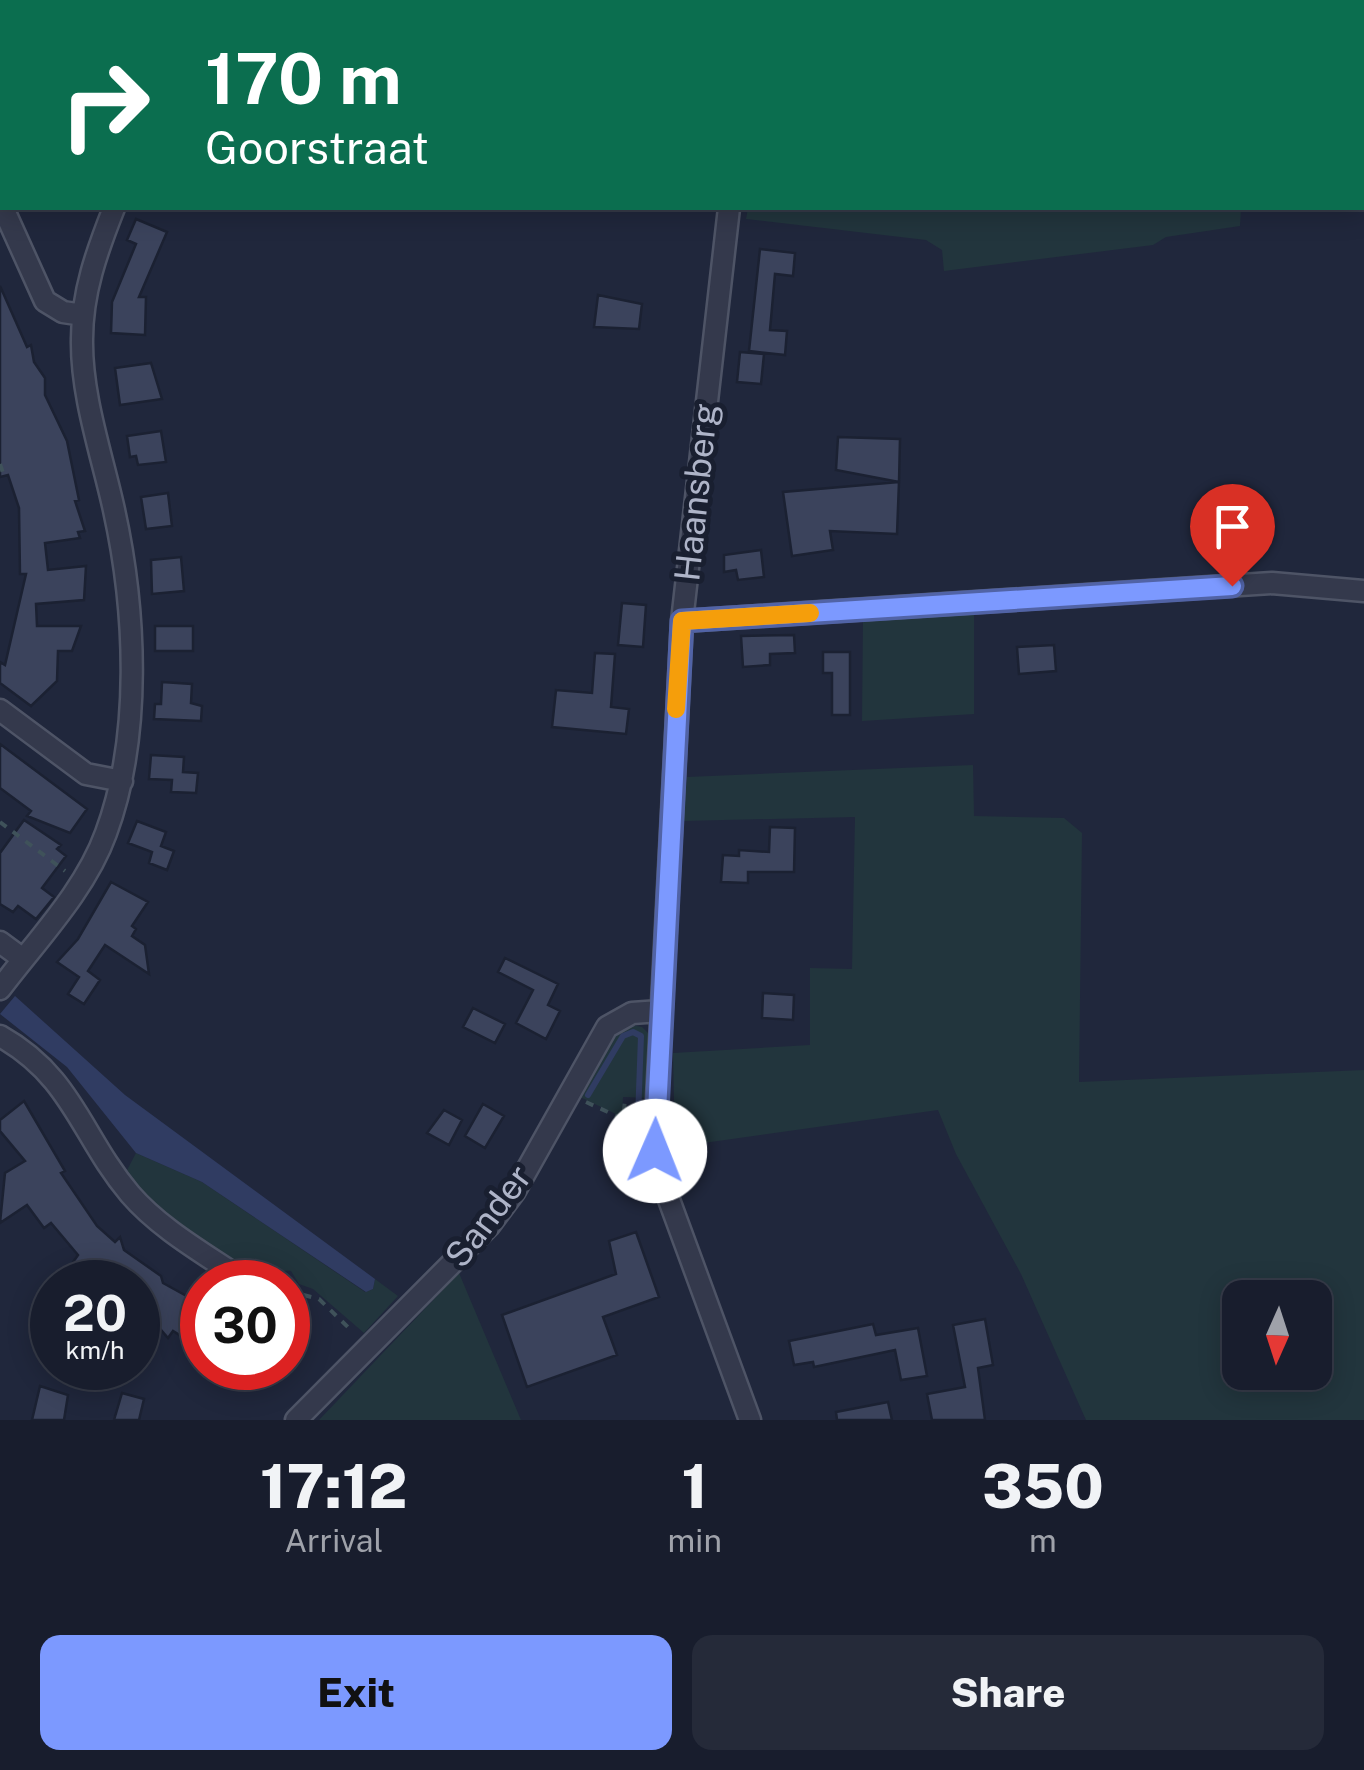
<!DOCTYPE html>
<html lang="en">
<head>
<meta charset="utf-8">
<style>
	:root { --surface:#181d2d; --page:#252a39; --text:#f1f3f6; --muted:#9fa2aa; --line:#363b49; --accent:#7c99ff }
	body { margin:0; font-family:"Public Sans",sans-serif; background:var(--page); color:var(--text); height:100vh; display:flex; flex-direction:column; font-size:38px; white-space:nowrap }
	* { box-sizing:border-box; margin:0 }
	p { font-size:32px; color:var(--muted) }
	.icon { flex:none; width:55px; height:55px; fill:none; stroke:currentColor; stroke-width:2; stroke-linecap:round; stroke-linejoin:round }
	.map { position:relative; height:1420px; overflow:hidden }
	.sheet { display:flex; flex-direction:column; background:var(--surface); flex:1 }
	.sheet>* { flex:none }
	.guide { position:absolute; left:0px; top:0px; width:1365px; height:210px; box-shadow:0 5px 25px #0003,0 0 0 2px var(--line); background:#0b6e4f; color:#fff; overflow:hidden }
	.needle { width:65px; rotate:183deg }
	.tools { position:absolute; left:1222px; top:1280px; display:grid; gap:20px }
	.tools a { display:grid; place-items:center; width:110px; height:110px; border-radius:20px; background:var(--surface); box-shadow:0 5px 25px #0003,0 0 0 2px var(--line); font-size:50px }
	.speed { position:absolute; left:30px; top:1260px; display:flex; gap:20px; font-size:50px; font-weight:700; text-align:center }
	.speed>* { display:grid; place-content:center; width:130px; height:130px; border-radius:50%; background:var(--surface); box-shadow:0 5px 25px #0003,0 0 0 2px var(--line); line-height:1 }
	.speed small { font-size:25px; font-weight:400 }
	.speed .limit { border:15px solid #d22; background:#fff; color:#111 }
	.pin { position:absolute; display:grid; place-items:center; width:85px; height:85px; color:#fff; margin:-102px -42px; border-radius:50% 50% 50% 0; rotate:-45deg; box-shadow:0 0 10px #0007 }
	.pin .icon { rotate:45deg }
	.me { position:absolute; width:110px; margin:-55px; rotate:1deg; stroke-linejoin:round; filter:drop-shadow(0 0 8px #0008) }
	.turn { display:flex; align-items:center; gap:35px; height:210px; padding:0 40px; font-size:45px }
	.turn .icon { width:130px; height:130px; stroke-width:2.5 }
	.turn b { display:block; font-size:70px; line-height:85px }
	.eta { display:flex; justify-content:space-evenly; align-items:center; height:170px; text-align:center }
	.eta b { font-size:60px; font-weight:800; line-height:70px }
	.action { display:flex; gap:20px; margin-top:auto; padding:20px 40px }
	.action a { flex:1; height:115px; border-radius:20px; background:var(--accent); color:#111; font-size:40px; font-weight:800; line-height:115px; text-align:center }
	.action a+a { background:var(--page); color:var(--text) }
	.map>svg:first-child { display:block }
	.green { fill:#22353d; fill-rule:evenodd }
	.water { fill:#303c62 }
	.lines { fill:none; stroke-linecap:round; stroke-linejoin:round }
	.stream { stroke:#303c62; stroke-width:6 }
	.building { fill:#3b435c; stroke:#1b2132; stroke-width:2.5 }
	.minor-casing { stroke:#4e5466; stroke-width:25 }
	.path { stroke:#3f525a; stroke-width:4; stroke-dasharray:8 8; stroke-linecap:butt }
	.minor { stroke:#34394c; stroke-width:20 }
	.route-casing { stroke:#5163a6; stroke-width:25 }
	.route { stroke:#7c99ff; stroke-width:18 }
	.slow { stroke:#f59e0b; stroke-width:18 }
	.labels { text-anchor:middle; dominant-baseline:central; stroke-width:10; stroke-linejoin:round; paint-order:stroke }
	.street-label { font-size:35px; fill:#aeb4c8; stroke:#191f30 }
</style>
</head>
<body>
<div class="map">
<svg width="1364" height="1420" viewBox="0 0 1364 1420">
	<rect width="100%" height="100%" fill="#20273c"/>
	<path class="green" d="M 772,0 L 1256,0 L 1256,2 Z
		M 748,208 L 1241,208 L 1240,226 L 1166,237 L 1153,245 L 944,271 L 942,250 L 926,240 L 746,219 Z
		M 974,611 L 974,714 L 862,721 L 863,617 Z
		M 973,765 L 974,816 L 1064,818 L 1082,833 L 1079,1082 L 1364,1070 L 1364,1420 L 1086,1420 L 1021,1274 L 956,1154 L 938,1110 L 675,1147 L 673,1053 L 810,1045 L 810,968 L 852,969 L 855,817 L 683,821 L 687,777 ZM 1240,1298 L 1315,1298 L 1315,1372 L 1240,1372 Z
		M 632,1025 L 642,1027 L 650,1035 L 648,1098 L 623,1097 L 622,1117 L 576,1095 L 611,1035 Z
		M 136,1153 L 202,1182 L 365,1292 L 373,1289 L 375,1279 L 398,1296 L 364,1333 L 313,1289 L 299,1284 L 291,1271 C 278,1269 265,1279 253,1277 C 219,1268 148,1200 126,1172 Z
		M 459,1273 L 521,1420 L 319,1420 Z"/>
	<path class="water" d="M 15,996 L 125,1095 L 375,1279 L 373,1289 L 366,1292 L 202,1182 L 136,1153 L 67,1067 L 0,1014 Z"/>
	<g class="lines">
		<path class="stream" d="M 588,1095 L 623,1036 L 633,1032 L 641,1036 L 636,1173"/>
	</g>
	<path class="building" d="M 136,219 L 167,232 L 139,297 L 146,297 L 145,335 L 111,333 L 112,302 L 136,244 L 127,240 Z
		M 760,249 L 795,253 L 793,276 L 775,274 L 770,330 L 787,331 L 785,355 L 749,351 Z
		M 0,286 L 27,347 L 31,345 L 34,362 L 45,378 L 45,395 L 67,441 L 79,500 L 75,501 L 85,531 L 78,532 L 80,538 L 45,543 L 48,570 L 86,566 L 84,600 L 36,604 L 37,626 L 81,626 L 72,651 L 58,651 L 57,681 L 31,706 L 0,683 L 0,662 L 5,665 L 26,574 L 20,574 L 19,508 L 8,475 L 0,477 Z
		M 598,295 L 642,304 L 639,329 L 594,327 Z
		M 740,352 L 764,354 L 761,384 L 737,382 Z
		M 151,363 L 162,399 L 120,405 L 115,368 Z
		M 161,431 L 166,462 L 138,465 L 136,456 L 130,457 L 127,436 Z
		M 838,437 L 900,439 L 899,482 L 836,470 Z
		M 899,482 L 897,534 L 830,531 L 833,550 L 792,556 L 783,492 Z
		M 168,493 L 172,526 L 146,529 L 141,497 Z
		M 761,550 L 764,577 L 738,580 L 736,570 L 724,572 L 724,555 Z
		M 181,557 L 184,591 L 152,594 L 151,560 Z
		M 622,603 L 646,605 L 643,647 L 618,645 Z
		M 155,626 L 193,626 L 193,651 L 155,651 Z
		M 794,635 L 795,653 L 770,654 L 770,665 L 743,667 L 741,636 Z
		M 1054,645 L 1056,671 L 1019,674 L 1017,647 Z
		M 823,652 L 850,652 L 850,715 L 832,715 L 832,673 L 823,673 Z
		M 595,653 L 615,654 L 611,707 L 629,709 L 626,734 L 552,727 L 556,690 L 592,693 Z
		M 162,682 L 192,684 L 191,703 L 202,706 L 201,721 L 154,719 L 155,704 L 161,704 Z
		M 0,744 L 87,809 L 70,833 L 27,816 L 31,811 L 0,788 Z
		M 151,755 L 184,757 L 183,772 L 198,773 L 196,793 L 171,792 L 172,780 L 149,779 Z
		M 24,820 L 61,845 L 57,849 L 66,856 L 42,888 L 54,897 L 36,919 L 18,906 L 13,912 L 0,904 L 0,853 Z
		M 137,821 L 166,832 L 161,846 L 174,851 L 167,870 L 149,863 L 152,852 L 128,843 Z
		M 770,827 L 795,828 L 794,872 L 748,872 L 748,883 L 721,882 L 723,855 L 739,856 L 739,850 L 769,852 Z
		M 111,882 L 148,902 L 132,926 L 136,929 L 132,936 L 145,945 L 149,974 L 105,945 L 88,971 L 100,980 L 84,1004 L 68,994 L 79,977 L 57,962 L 78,939 Z
		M 505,958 L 558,984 L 548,1005 L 560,1011 L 546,1039 L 516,1023 L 533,990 L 498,972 Z
		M 763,993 L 794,995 L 793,1020 L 762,1018 Z
		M 473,1008 L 505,1024 L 495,1043 L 463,1027 Z
		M 24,1101 L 65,1171 L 61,1173 L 97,1226 L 115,1242 L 120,1237 L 124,1250 L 161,1276 L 163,1283 L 201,1304 L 202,1349 L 173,1331 L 168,1338 L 138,1303 L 138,1282 L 89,1282 L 71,1265 L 78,1255 L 51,1223 L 44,1228 L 27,1205 L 0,1223 L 5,1173 L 25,1161 L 0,1131 L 0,1120 Z
		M 483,1104 L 504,1116 L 485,1148 L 465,1136 Z
		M 444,1110 L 462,1120 L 449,1145 L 427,1133 Z
		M 636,1232 L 659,1297 L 603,1317 L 617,1355 L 527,1387 L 502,1315 L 616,1274 L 609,1241 Z
		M 985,1319 L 993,1365 L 978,1368 L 985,1420 L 932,1420 L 927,1394 L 965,1387 L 953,1325 Z
		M 873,1324 L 876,1335 L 918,1328 L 927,1376 L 901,1380 L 895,1350 L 814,1367 L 813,1362 L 794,1365 L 789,1341 Z
		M 40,1386 L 68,1395 L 64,1420 L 32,1420 Z
		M 122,1393 L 144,1399 L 139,1420 L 114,1420 Z
		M 888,1402 L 892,1420 L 837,1420 L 836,1412 Z"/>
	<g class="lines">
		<g class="minor-casing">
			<path id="minor" d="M 153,0 L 153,2
				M 754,2 L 754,0
				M 3,208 L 45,301 L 63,312 L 83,315
				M 729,208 L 682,621 L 655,1136 L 661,1178 L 750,1420
				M 682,621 L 1272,583 L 1364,591
				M 0,710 L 86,774 L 122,781
				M 0,942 L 23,959
				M 0,989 C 37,940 85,891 106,833 C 142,736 136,610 114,510 C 102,455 81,396 82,339 C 82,292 97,251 114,208
				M 0,1036 C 73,1077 81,1136 130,1194 C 161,1230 207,1255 246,1282
				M 296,1420 L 489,1226 L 515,1191 L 607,1027 L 632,1013 L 660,1011"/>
		</g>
		<path class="path" d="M 45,0 L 46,2
			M 0,89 L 2,88
			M 0,464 L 4,476
			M 0,822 L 65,871
			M 586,1102 L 623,1119 L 625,1100
			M 288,1291 L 319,1299 L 353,1332"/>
		<use href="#minor" class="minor"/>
	</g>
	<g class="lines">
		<g class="route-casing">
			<path id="route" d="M 655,1151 L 682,621 L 1232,586"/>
		</g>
		<use href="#route" class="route"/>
		<path class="slow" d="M 676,709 L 682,621 L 810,613"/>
	</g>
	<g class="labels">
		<g class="street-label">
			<text transform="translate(696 492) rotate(-84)">Haansberg</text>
			<text transform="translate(488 1216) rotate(-53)">Sander</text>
		</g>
	</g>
</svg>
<div class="tools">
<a><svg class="needle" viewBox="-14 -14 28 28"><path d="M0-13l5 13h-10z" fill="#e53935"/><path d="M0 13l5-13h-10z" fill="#9fa2aa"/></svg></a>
</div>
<div class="speed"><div>20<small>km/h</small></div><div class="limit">30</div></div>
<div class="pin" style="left:1232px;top:586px;background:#d93025"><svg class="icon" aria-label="arrive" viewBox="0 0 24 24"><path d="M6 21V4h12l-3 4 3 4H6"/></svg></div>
<svg class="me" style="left:655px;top:1151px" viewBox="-20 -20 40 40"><circle r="19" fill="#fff"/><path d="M0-13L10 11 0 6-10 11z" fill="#7c99ff"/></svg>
<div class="guide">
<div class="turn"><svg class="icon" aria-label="right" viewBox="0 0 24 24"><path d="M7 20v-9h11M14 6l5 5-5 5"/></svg><div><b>170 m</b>Goorstraat</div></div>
</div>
</div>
<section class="sheet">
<div class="eta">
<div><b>17:12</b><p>Arrival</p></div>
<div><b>1</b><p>min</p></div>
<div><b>350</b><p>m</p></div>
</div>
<div class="action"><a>Exit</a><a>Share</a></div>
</section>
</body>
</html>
